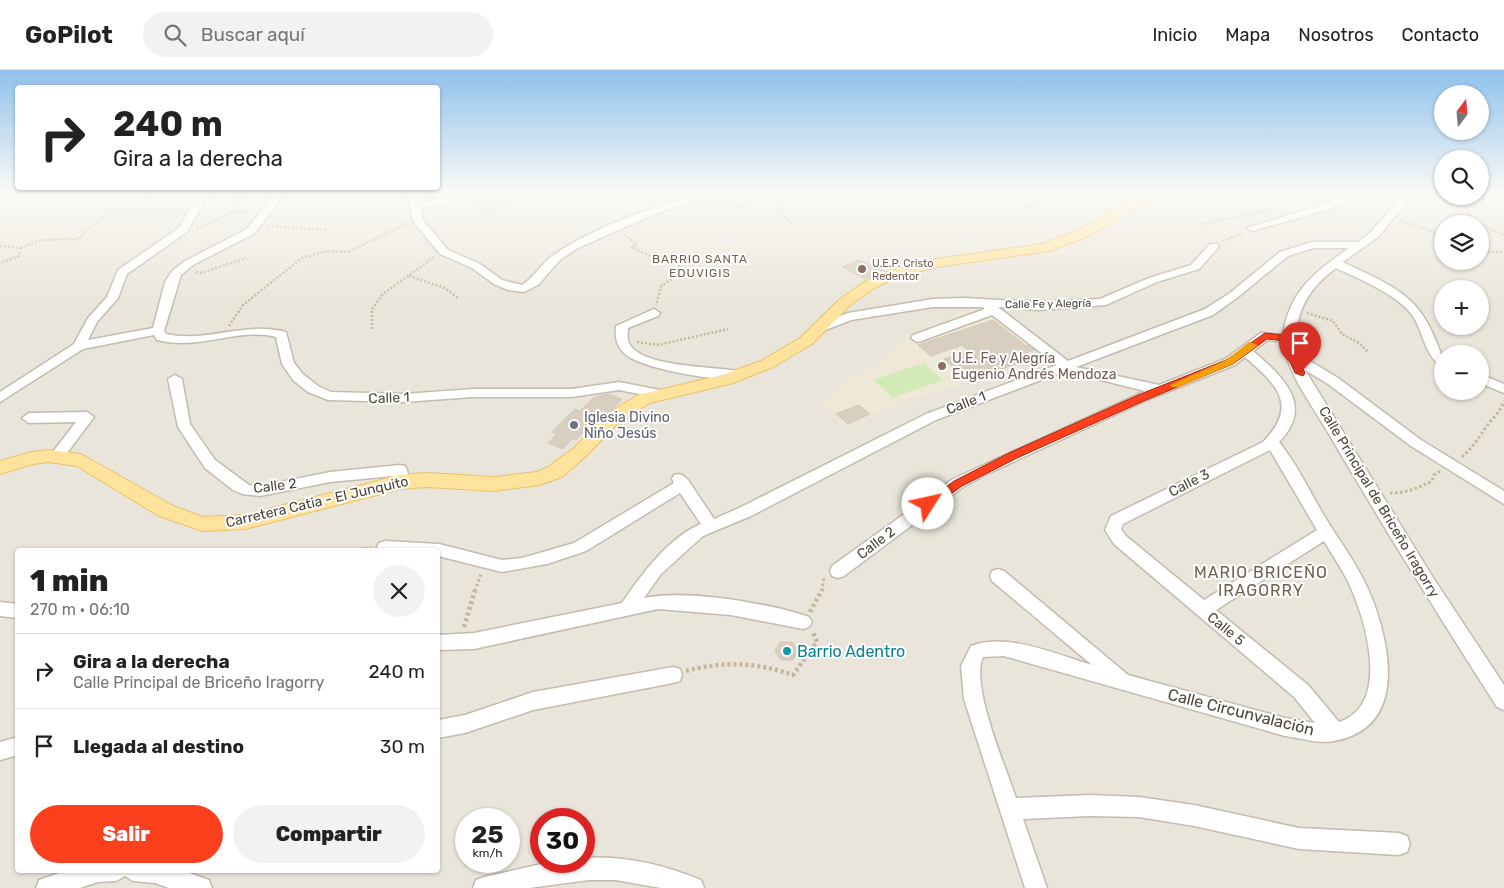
<!DOCTYPE html>
<html lang="es">
<head>
<meta charset="utf-8">
<style>
	:root { --surface:#fff; --page:#f2f2f2; --text:#222; --muted:#767676; --line:#e0e0e0; --accent:#fc3f1d }
	body { margin:0; font-family:Rubik,sans-serif; background:var(--page); color:var(--text); height:100vh; display:flex; flex-direction:column; font-size:19px; white-space:nowrap }
	* { box-sizing:border-box; margin:0 }
	p { font-size:16px; color:var(--muted) }
	.icon { flex:none; width:28px; height:28px; fill:none; stroke:currentColor; stroke-width:2; stroke-linecap:round; stroke-linejoin:round }
	.map { position:relative; flex:1; overflow:hidden }
	.panel { position:absolute; left:15px; top:478px; width:425px; height:325px; display:flex; flex-direction:column; background:var(--surface); border-radius:5px; box-shadow:0 1px 4px #0004 }
	.panel>* { flex:none }
	.banner { position:absolute; left:15px; top:15px; width:425px; height:105px; border-radius:5px; box-shadow:0 1px 4px #0004; background:#fff; color:var(--text); overflow:hidden }
	.needle { width:32px; rotate:16deg }
	.controls { position:absolute; left:1434px; top:15px; display:grid; gap:10px }
	.controls a { display:grid; place-items:center; width:55px; height:55px; border-radius:50%; background:var(--surface); box-shadow:0 1px 4px #0004; font-size:25px }
	.speed { position:absolute; left:455px; top:738px; display:flex; gap:10px; font-size:25px; font-weight:700; text-align:center }
	.speed>* { display:grid; place-content:center; width:65px; height:65px; border-radius:50%; background:var(--surface); box-shadow:0 1px 4px #0004; line-height:1 }
	.speed small { font-size:12px; font-weight:400 }
	.speed .limit { border:8px solid #d22; background:#fff; color:#111 }
	.pin { position:absolute; display:grid; place-items:center; width:42px; height:42px; color:#fff; margin:-51px -21px; border-radius:50% 50% 50% 0; rotate:-45deg; box-shadow:0 0 5px #0007 }
	.pin .icon { rotate:45deg }
	.me { position:absolute; width:55px; margin:-28px; rotate:55deg; stroke-linejoin:round; filter:drop-shadow(0 0 4px #0008) }
	.turn { display:flex; align-items:center; gap:18px; height:105px; padding:0 15px; font-size:22px }
	.turn .icon { width:65px; height:65px; stroke-width:2.5 }
	.turn b { display:block; font-size:35px; line-height:42px }
	.round { display:grid; place-items:center; flex:none; width:52px; height:52px; border-radius:26px; background:var(--page) }
	.summary { display:flex; align-items:center; justify-content:space-between; height:85px; padding:0 15px }
	h1 { font-size:30px; font-weight:800; line-height:38px }
	.primary-button { display:flex; gap:10px; margin-top:auto; padding:10px 15px }
	.primary-button a { flex:1; height:58px; border-radius:30px; background:var(--accent); color:#fff; font-size:20px; font-weight:800; line-height:58px; text-align:center }
	.primary-button a+a { background:var(--page); color:var(--text) }
	ul { padding:0; list-style:none }
	li { display:flex; align-items:center; gap:15px; height:75px; padding:0 15px; border-top:1px solid var(--line) }
	li div { flex:1 }
	li b { display:block; font-size:19px }
	li em { font-style:normal }
	header { display:flex; align-items:center; gap:30px; box-sizing:border-box; height:70px; padding:0 25px; background:var(--surface); border-bottom:1px solid var(--line) }
	header strong { font-size:24px }
	nav { display:flex; gap:28px; margin-inline-start:auto; font-size:18px }
	.search { width:350px; height:45px; background:var(--page); display:flex; align-items:center; gap:12px; box-sizing:border-box; padding:0 18px; border-radius:28px; color:var(--muted); font-size:19px }
	.map>svg:first-child { display:block }
	.residential { fill:#eae5da; fill-rule:evenodd }
	.education { fill:#efe8d6 }
	.green { fill:#d2eab5 }
	.building { fill:#d8cfc1; stroke:#d3c7b4 }
	.lines { fill:none; stroke-linecap:round; stroke-linejoin:round }
	.minor-casing { stroke:#c2bbae; stroke-width:3 }
	.major-casing { stroke:#e6c16a; stroke-width:2 }
	.path-far2 { stroke:#c4b79f; stroke-width:2.5; stroke-dasharray:2 2; stroke-linecap:butt }
	.path-far1 { stroke:#c4b79f; stroke-width:3; stroke-dasharray:2.5 2.5; stroke-linecap:butt }
	.path { stroke:#c4b79f; stroke-width:4.5; stroke-dasharray:3 3; stroke-linecap:butt }
	.minor { fill:#fff; fill-rule:evenodd }
	.major { fill:#ffe39c; fill-rule:evenodd }
	.route { fill:#fc3f1d; stroke:#a42913 }
	.slow { fill:#f59e0b }
	.education-dot { fill:#8d6e63; stroke:#fff; stroke-width:2 }
	.worship-dot { fill:#6b7280; stroke:#fff; stroke-width:2 }
	.culture-dot { fill:#0f9aa8; stroke:#fff; stroke-width:2 }
	.labels { text-anchor:middle; dominant-baseline:central; stroke-width:4; stroke-linejoin:round; paint-order:stroke }
	.far-education-label { font-size:11px; fill:#785e54; stroke:#fff; text-anchor:start }
	.far-street-label { font-size:11px; fill:#4b4439; stroke:#fff }
	.far-neighbourhood-label { font-size:12px; letter-spacing:1px; fill:#6e6250; stroke:#fff }
	.education-label { font-size:14px; fill:#785e54; stroke:#fff; text-anchor:start }
	.street-label { font-size:14px; fill:#4b4439; stroke:#fff }
	.worship-label { font-size:14px; fill:#5b616d; stroke:#fff; text-anchor:start }
	.quarter-label { font-size:16px; letter-spacing:1px; fill:#6e6250; stroke:#fff }
	.near-culture-label { font-size:16px; fill:#0d838f; stroke:#fff; text-anchor:start }
	.near-street-label { font-size:16px; fill:#4b4439; stroke:#fff }
</style>
</head>
<body>
<header>
<strong>GoPilot</strong>
<div class="search"><svg class="icon" aria-label="search" viewBox="0 0 24 24"><circle cx="10" cy="10" r="6"/><path d="M15 15l6 6"/></svg>Buscar aquí</div>
<nav><a>Inicio</a><a>Mapa</a><a>Nosotros</a><a>Contacto</a></nav>
</header>
<div class="map">
<svg width="1504" height="818" viewBox="0 0 1504 818">
	<rect width="100%" height="100%" fill="#f6f3ec"/>
	<path class="residential" d="M 0,122 L 1442,122 L 1442,126 L 1480,126 L 1480,122 L 1504,122 L 1504,818 L 0,818 ZM 1442,154 L 1480,154 L 1480,191 L 1442,191 ZM 1442,219 L 1480,219 L 1480,256 L 1442,256 ZM 1442,284 L 1480,284 L 1480,321 L 1442,321 ZM 18,480 L 438,480 L 438,800 L 18,800 ZM 466,749 L 509,749 L 509,791 L 466,791 ZM 541,749 L 584,749 L 584,791 L 541,791 Z"/>
	<path class="education" d="M 983,236 L 1037,279 L 1016,287 L 1022,292 L 969,312 L 903,331 L 847,356 L 821,333 L 851,304 L 860,308 L 910,264 L 927,256 Z"/>
	<path class="green" d="M 924,293 L 943,310 L 892,328 L 874,310 Z"/>
	<path class="building" d="M 500,122 L 511,122 L 522,128 L 485,144 L 469,134 Z
		M 859,190 L 882,200 L 866,209 L 842,197 Z
		M 993,250 L 1026,276 L 1030,274 L 1036,279 L 1015,287 L 1021,292 L 969,311 L 944,289 L 969,281 L 962,275 L 931,286 L 918,275 Z
		M 608,324 L 622,329 L 604,349 L 598,347 L 576,370 L 572,369 L 563,379 L 548,373 L 557,364 L 552,362 L 575,339 L 580,341 L 593,328 Z
		M 859,335 L 870,344 L 848,354 L 836,344 Z
		M 780,572 L 792,572 L 798,581 L 793,590 L 781,590 L 775,581 Z"/>
	<g class="lines">
		<g class="minor-casing">
			<path id="minor" d="M 200,122 L 210,122 L 187,162 L 127,204 L 118,228 L 97,252 L 88,270 L 153,258 L 165,212 L 172,201 L 185,191 L 247,159 L 276,122 L 286,122 L 255,163 L 193,195 L 181,205 L 164,261 L 166,264 C 208,273 242,251 286,262 L 294,293 L 303,304 L 318,316 L 331,322 L 404,324 L 473,319 L 572,319 L 619,312 L 660,320 L 667,324 L 660,328 L 619,320 L 572,327 L 473,327 L 404,332 L 328,330 L 308,322 L 293,310 L 282,294 L 276,267 C 238,257 200,281 157,270 L 154,265 L 83,279 L 0,332 L 0,322 L 74,274 L 88,248 L 107,227 L 118,200 L 179,158 Z
				M 408,122 L 418,122 L 420,134 L 441,128 L 448,122 L 459,122 L 449,132 L 421,139 L 423,150 L 448,180 L 480,194 L 502,210 L 522,215 C 535,207 542,192 555,184 C 592,159 643,140 686,129 L 691,132 L 657,143 L 578,178 L 560,190 L 538,215 L 524,222 L 508,220 L 494,214 L 472,198 L 440,184 L 413,151 Z
				M 1345,122 L 1357,122 L 1333,138 L 1252,161 L 1247,158 L 1325,134 Z
				M 1405,122 L 1415,122 L 1378,167 L 1343,192 C 1385,213 1417,222 1435,269 C 1439,279 1442,283 1442,294 L 1437,293 C 1424,280 1423,263 1414,248 C 1401,226 1359,209 1336,198 C 1306,220 1293,246 1297,283 L 1338,308 L 1421,370 L 1504,421 L 1504,434 L 1411,376 L 1328,314 L 1305,300 L 1432,506 L 1504,615 L 1504,640 L 1497,637 C 1440,548 1384,458 1330,366 C 1315,339 1286,303 1284,272 L 1268,270 L 1253,281 C 1283,307 1315,335 1279,372 C 1297,394 1309,420 1323,444 C 1338,469 1356,492 1368,519 C 1390,569 1410,658 1334,671 C 1318,674 1301,668 1285,666 L 1004,586 L 983,587 C 970,616 1006,697 1016,728 L 1090,725 L 1139,727 L 1194,735 L 1299,758 L 1399,763 L 1407,766 L 1410,774 L 1407,782 L 1399,785 L 1299,779 L 1194,756 L 1139,747 L 1090,746 L 1023,749 L 1047,818 L 1025,818 L 964,629 L 961,596 L 971,576 C 1007,562 1055,584 1092,595 L 992,511 L 990,506 L 992,501 L 998,499 L 1004,501 L 1128,605 L 1285,648 L 1315,653 L 1294,627 L 1114,474 L 1105,460 L 1111,446 L 1263,372 C 1299,335 1277,315 1245,287 L 1235,295 L 1147,330 L 983,406 L 963,417 L 844,506 L 838,508 L 832,506 L 830,501 L 832,496 L 953,409 L 1145,321 L 1065,301 L 936,350 L 751,446 L 703,466 L 661,504 L 644,528 C 686,519 768,533 809,547 L 812,552 L 809,557 L 803,559 L 731,545 L 658,539 L 474,579 L 438,580 L 438,565 L 474,563 L 622,533 C 641,505 669,467 701,454 L 680,423 L 586,481 L 547,494 L 502,502 L 438,486 L 438,480 L 379,480 L 377,477 L 379,473 L 385,471 L 439,474 L 502,490 L 522,488 L 574,473 L 674,413 L 672,409 L 674,405 C 681,403 683,405 688,410 L 714,449 L 739,438 L 926,344 L 1057,295 L 992,245 L 921,271 L 917,272 L 911,268 L 913,265 L 985,239 L 982,237 L 933,237 L 851,250 L 818,263 L 812,259 L 814,256 L 848,243 L 933,229 L 964,228 L 1038,232 L 1100,229 L 1149,208 L 1191,195 L 1210,174 L 1218,174 L 1218,178 L 1199,199 L 1157,212 L 1106,235 L 1038,240 L 998,237 L 1068,291 L 1205,239 L 1230,223 L 1280,182 L 1312,172 L 1358,172 L 1370,163 ZM 1313,178 L 1349,178 C 1317,201 1289,220 1283,265 L 1261,263 L 1225,289 L 1159,315 L 1076,297 L 1213,245 L 1238,227 L 1288,186 ZM 1270,380 L 1317,460 L 1204,530 L 1126,466 L 1121,459 L 1123,454 ZM 1324,471 C 1333,486 1344,502 1351,518 C 1367,555 1390,635 1339,652 L 1308,615 L 1216,540 Z
				M 654,239 L 660,243 L 658,246 L 628,258 C 628,261 627,266 628,270 C 635,299 720,296 744,302 L 746,305 L 744,308 C 722,313 641,299 625,284 C 616,275 615,268 616,256 Z
				M 1480,304 L 1504,314 L 1504,323 L 1480,313 Z
				M 175,305 L 182,309 L 190,354 L 215,390 L 249,415 L 260,416 L 330,402 L 400,395 L 405,396 C 409,402 409,410 405,416 L 395,416 L 393,406 L 330,412 L 260,426 L 242,424 L 233,420 L 205,398 L 178,357 L 168,309 Z
				M 87,342 L 94,347 L 61,391 L 56,392 L 49,387 L 76,352 L 29,353 L 22,348 L 29,343 Z
				M 0,532 L 18,534 L 18,548 L 0,546 Z
				M 673,597 L 680,599 L 682,605 L 680,611 L 673,613 L 533,640 L 465,663 L 438,668 L 438,650 L 465,645 L 533,622 Z
				M 18,667 L 18,685 L 0,690 L 0,672 Z
				M 584,788 C 625,785 664,795 701,810 L 704,818 L 661,818 L 615,810 L 589,810 L 529,818 L 473,818 L 476,810 L 484,807 L 555,791 L 584,791 Z
				M 68,800 L 181,800 L 209,810 L 212,818 L 169,818 L 155,813 L 133,811 L 125,806 L 116,811 L 98,812 L 80,818 L 36,818 L 39,810 Z"/>
		</g>
		<g class="major-casing">
			<path id="major" d="M 1160,122 L 1179,122 L 1177,125 L 1137,137 L 1089,166 L 1050,181 L 937,197 L 895,208 L 873,219 L 850,235 L 812,274 L 773,297 L 733,313 L 650,333 L 619,352 L 586,386 L 562,407 L 539,415 L 494,421 L 427,417 L 400,419 L 245,459 L 203,461 L 159,446 L 77,396 L 49,392 L 33,394 L 0,404 L 0,391 L 32,382 L 49,380 L 81,384 L 173,436 L 203,447 L 245,445 L 400,405 L 427,403 L 494,407 L 537,402 L 548,397 L 574,378 L 607,344 L 638,325 L 722,305 L 761,291 L 800,268 L 840,229 L 863,213 L 885,202 L 937,189 L 1042,174 L 1079,160 L 1129,131 Z"/>
		</g>
		<path class="path-far2" d="M 1035,122 L 1044,130
			M 756,125 L 772,126 L 792,155
			M 1455,126 L 1464,133 L 1474,152 L 1479,154
			M 150,128 L 154,122
			M 463,129 L 486,122
			M 697,131 L 747,137 L 755,129 L 756,122
			M 1026,138 L 1062,122 L 1076,122
			M 230,143 L 251,141
			M 1400,150 L 1442,165
			M 1200,154 L 1278,139
			M 1480,154 L 1504,165
			M 268,156 L 326,160
			M 197,159 L 227,145 L 237,135 L 242,122
			M 624,165 L 637,174 L 632,177 L 654,188 L 664,186 L 682,191 L 672,209 L 661,216 L 656,235
			M 1223,171 L 1243,163
			M 0,176 L 20,178 L 19,186 L 0,193
			M 20,178 L 41,170 L 78,169 L 109,140 L 182,141
			M 1480,182 L 1504,182
			M 196,202 L 201,203 L 247,188
			M 409,206 L 445,218 L 459,229
			M 1307,243 L 1333,251 L 1342,264 L 1359,273 L 1368,282
			M 229,256 L 243,235 L 302,188 L 327,181 L 348,182 L 408,153
			M 372,259 L 372,239 L 383,224 L 434,187
			M 637,272 L 658,275 L 728,259"/>
		<path class="path-far1" d="M 1462,387 C 1471,379 1475,373 1482,363 C 1489,351 1499,345 1504,331
			M 1390,423 C 1406,423 1418,418 1432,411 L 1434,405 L 1440,401
			M 356,480 L 372,478
			M 475,521 L 481,504
			M 822,521 L 824,507"/>
		<path class="path" d="M 810,542 L 822,520
			M 464,557 L 475,520
			M 686,601 C 724,591 756,592 793,605 L 817,572 L 813,562"/>
		<use href="#minor" class="minor"/>
		<use href="#major" class="major"/>
	</g>
	<linearGradient id="sky" x2="0" y2="1"><stop stop-color="#8fc1ec"/><stop offset="0.52" stop-color="#fbfaf6"/><stop offset="1" stop-color="#fbfaf6" stop-opacity="0"/></linearGradient>
	<rect width="1504" height="236" fill="url(#sky)"/>
	<path class="route" d="M 1265,263 L 1293,266 L 1296,283 L 1305,303 L 1303,306 L 1295,303 L 1286,283 L 1285,271 L 1267,269 L 1233,294 L 1146,330 L 1017,388 L 962,416 L 933,437 L 928,439 L 923,434 L 954,411 L 1009,383 L 1138,325 L 1226,290 Z"/>
	<path class="slow" d="M 1249,272 L 1258,275 L 1233,294 L 1179,317 L 1172,317 L 1170,315 L 1226,290 Z"/>
	<g class="education-dot">
		<circle cx="862" cy="199" r="5"/>
		<circle cx="942" cy="296" r="5"/>
	</g>
	<circle class="worship-dot" cx="574" cy="355" r="5"/>
	<circle class="culture-dot" cx="787" cy="581" r="5"/>
	<g class="labels">
		<g class="far-education-label">
			<text x="872" y="193">U.E.P. Cristo<tspan x="872" dy="13">Redentor</tspan></text>
		</g>
		<g class="far-street-label">
			<text transform="translate(1048 234) rotate(-1)">Calle Fe y Alegría</text>
		</g>
		<g class="far-neighbourhood-label">
			<text x="700" y="189">BARRIO SANTA<tspan x="700" dy="14">EDUVIGIS</tspan></text>
		</g>
		<g class="education-label">
			<text x="952" y="288">U.E. Fe y Alegría<tspan x="952" dy="16">Eugenio Andrés Mendoza</tspan></text>
		</g>
		<g class="street-label">
			<text transform="translate(389 328) rotate(-2)">Calle 1</text>
			<text transform="translate(966 333) rotate(-21)">Calle 1</text>
			<text transform="translate(1189 413) rotate(-27)">Calle 3</text>
			<text transform="translate(275 416) rotate(-7)">Calle 2</text>
			<text transform="translate(317 432) rotate(-13)">Carretera Catia - El Junquito</text>
			<text transform="translate(1379 432) rotate(59)">Calle Principal de Briceño Iragorry</text>
			<text transform="translate(876 473) rotate(-37)">Calle 2</text>
			<text transform="translate(1226 559) rotate(39)">Calle 5</text>
		</g>
		<g class="worship-label">
			<text x="584" y="347">Iglesia Divino<tspan x="584" dy="16">Niño Jesús</tspan></text>
		</g>
		<g class="quarter-label">
			<text x="1261" y="502">MARIO BRICEÑO<tspan x="1261" dy="18">IRAGORRY</tspan></text>
		</g>
		<g class="near-culture-label">
			<text x="797" y="581">Barrio Adentro</text>
		</g>
		<g class="near-street-label">
			<text transform="translate(1241 642) rotate(14)">Calle Circunvalación</text>
		</g>
	</g>
</svg>
<div class="controls">
<a><svg class="needle" viewBox="-14 -14 28 28"><path d="M0-13l5 13h-10z" fill="#e53935"/><path d="M0 13l5-13h-10z" fill="#767676"/></svg></a>
<a><svg class="icon" aria-label="search" viewBox="0 0 24 24"><circle cx="10" cy="10" r="6"/><path d="M15 15l6 6"/></svg></a>
<a><svg class="icon" aria-label="layers" viewBox="0 0 24 24"><path d="M12 4l9 5-9 5-9-5zM3 14l9 5 9-5"/></svg></a>
<a>+</a>
<a>−</a>
</div>
<div class="speed"><div>25<small>km/h</small></div><div class="limit">30</div></div>
<div class="pin" style="left:1300px;top:303px;background:#d93025"><svg class="icon" aria-label="arrive" viewBox="0 0 24 24"><path d="M6 21V4h12l-3 4 3 4H6"/></svg></div>
<svg class="me" style="left:928px;top:434px" viewBox="-20 -20 40 40"><circle r="19" fill="#fff"/><path d="M0-13L10 11 0 6-10 11z" fill="#fc3f1d"/></svg>
<div class="banner">
<div class="turn"><svg class="icon" aria-label="right" viewBox="0 0 24 24"><path d="M7 20v-9h11M14 6l5 5-5 5"/></svg><div><b>240 m</b>Gira a la derecha</div></div>
</div>
<section class="panel">
<div class="summary"><div><h1>1 min</h1><p>270 m · 06:10</p></div><a class="round"><svg class="icon" aria-label="close" viewBox="0 0 24 24"><path d="M6 6l12 12M18 6L6 18"/></svg></a></div>
<ul>
<li><svg class="icon" aria-label="right" viewBox="0 0 24 24"><path d="M7 20v-9h11M14 6l5 5-5 5"/></svg><div><b>Gira a la derecha</b><p>Calle Principal de Briceño Iragorry</p></div><em>240 m</em></li>
<li><svg class="icon" aria-label="arrive" viewBox="0 0 24 24"><path d="M6 21V4h12l-3 4 3 4H6"/></svg><div><b>Llegada al destino</b></div><em>30 m</em></li>
</ul>
<div class="primary-button"><a>Salir</a><a>Compartir</a></div>
</section>
</div>
</body>
</html>
